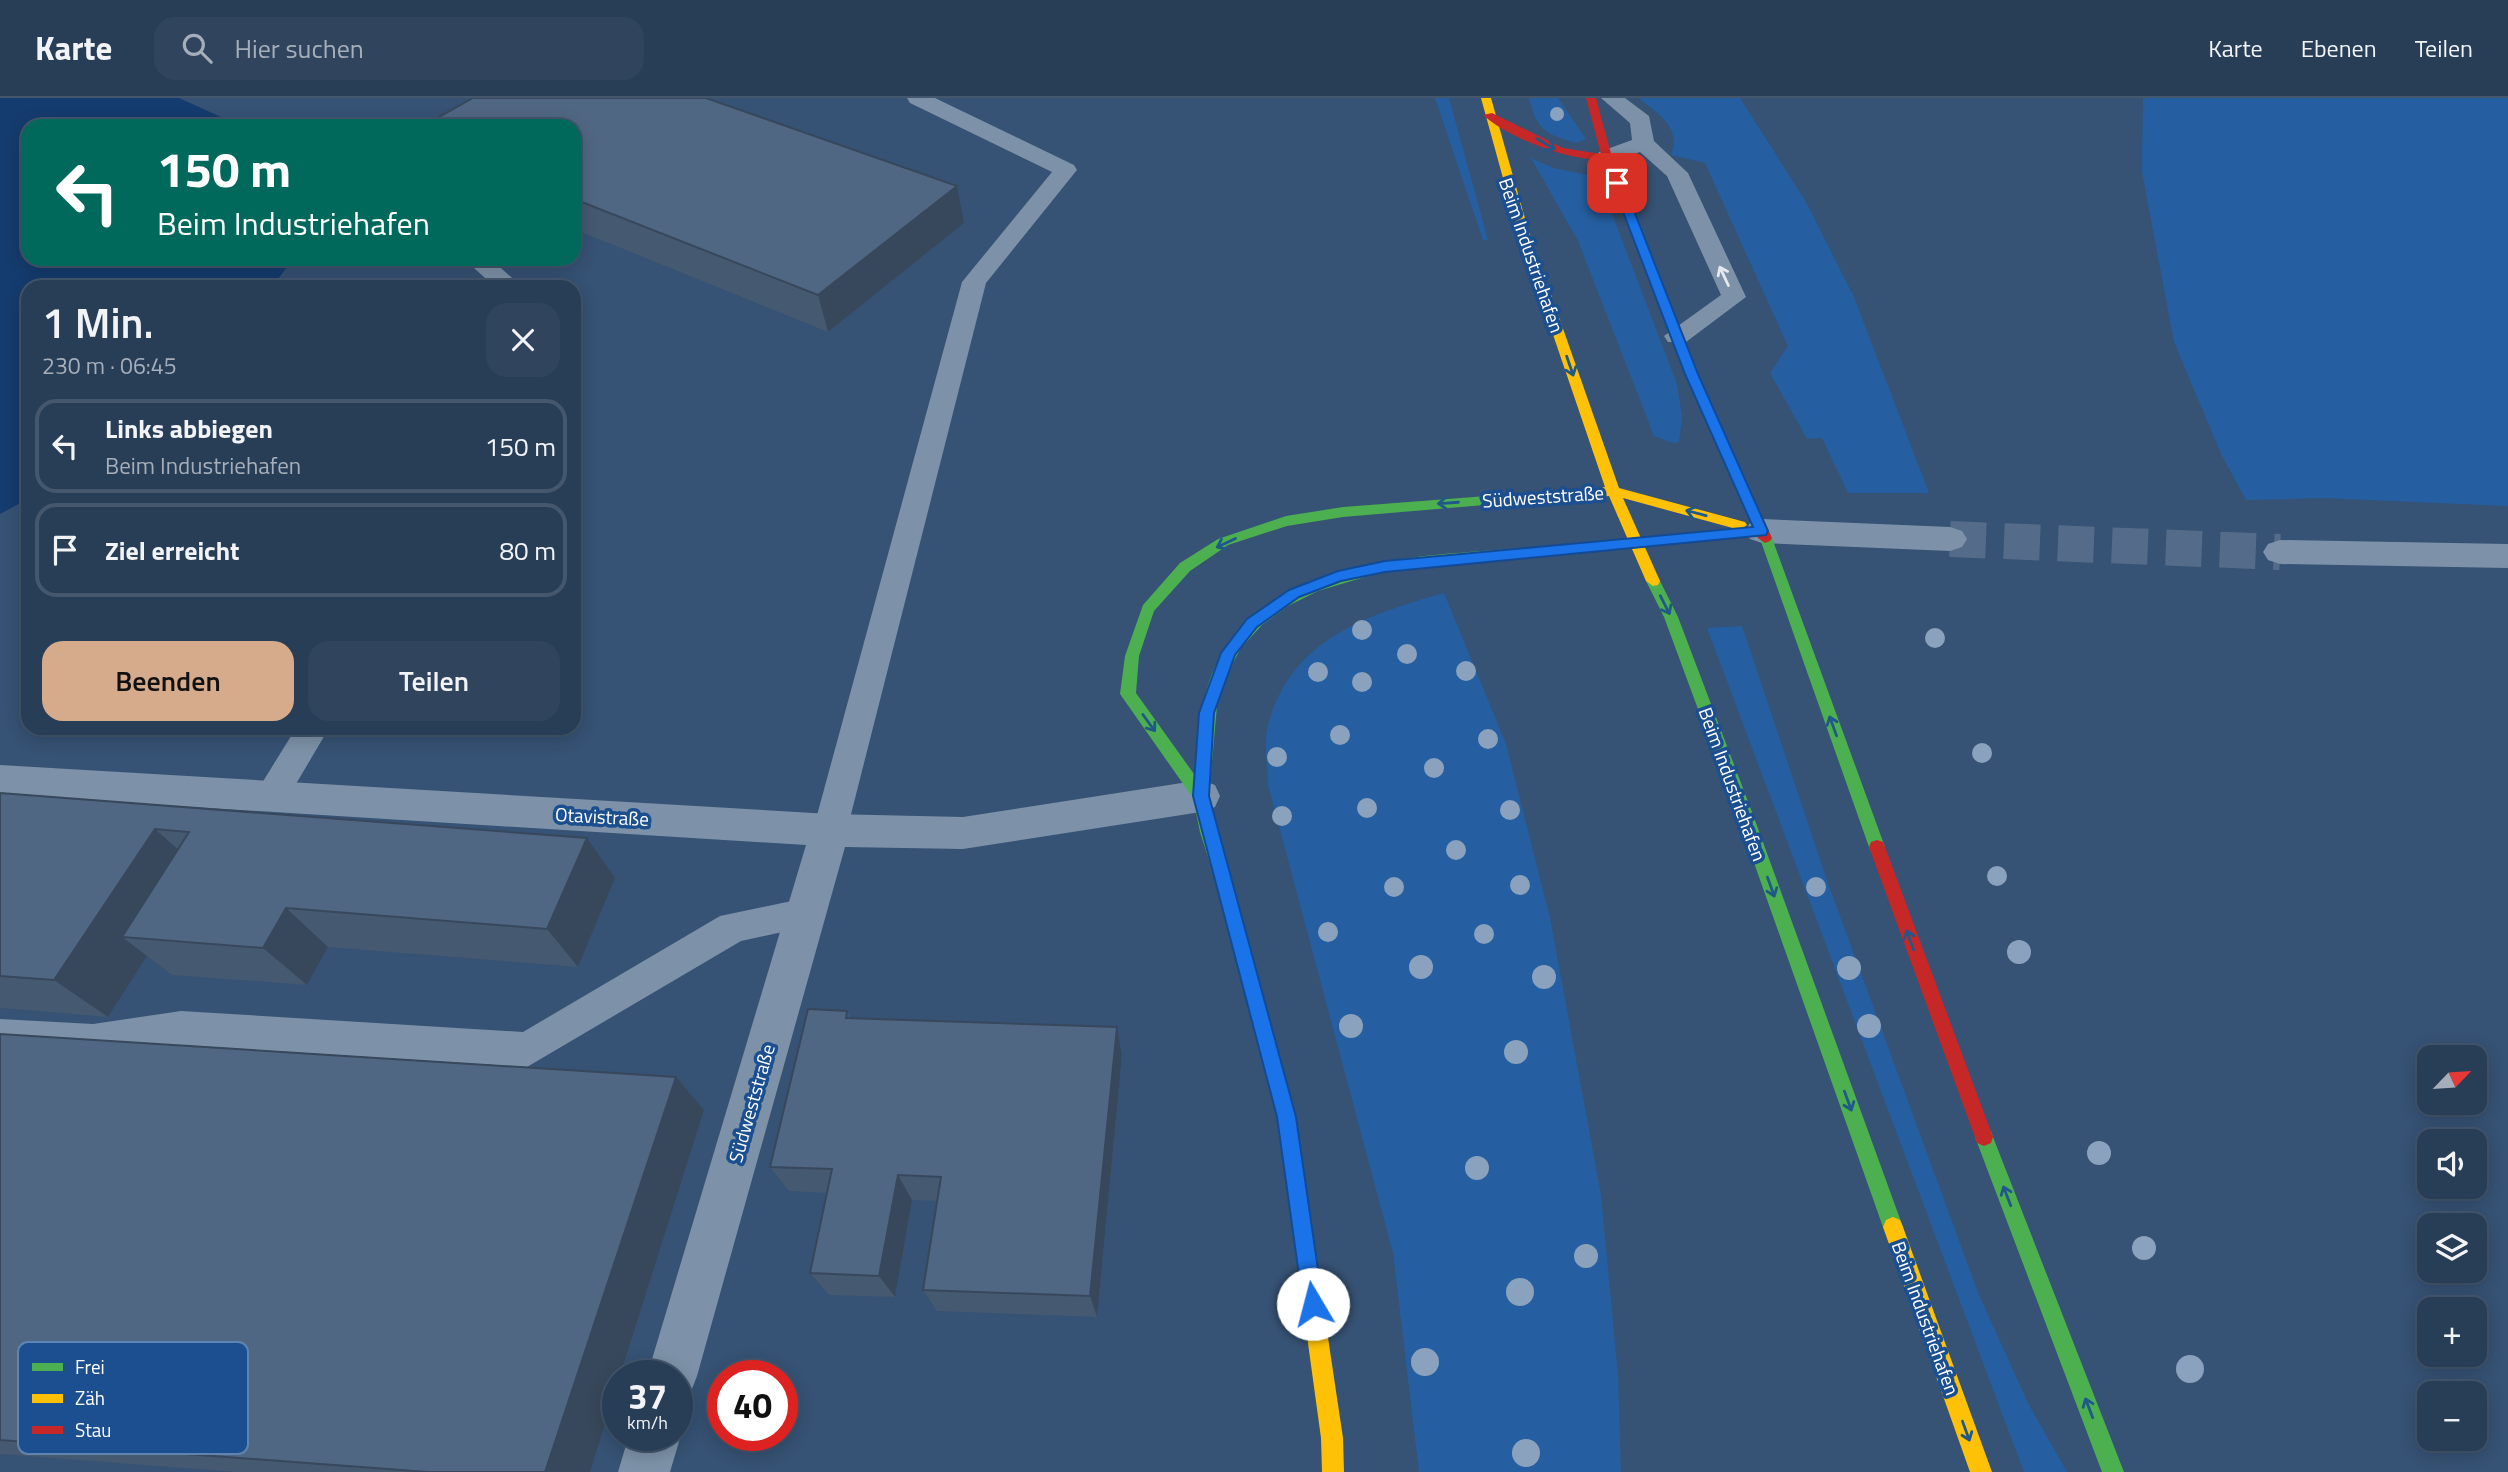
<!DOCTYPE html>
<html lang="de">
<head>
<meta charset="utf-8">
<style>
	:root { --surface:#283e57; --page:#30455d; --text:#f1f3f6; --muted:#a5aeba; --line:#44576d; --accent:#d6ab8b }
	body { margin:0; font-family:"Titillium Web",sans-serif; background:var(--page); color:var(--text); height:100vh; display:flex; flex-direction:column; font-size:26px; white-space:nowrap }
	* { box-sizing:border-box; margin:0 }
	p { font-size:23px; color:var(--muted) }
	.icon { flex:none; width:38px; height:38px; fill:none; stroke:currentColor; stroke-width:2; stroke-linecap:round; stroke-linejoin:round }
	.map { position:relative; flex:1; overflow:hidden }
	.sheet { position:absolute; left:21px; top:182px; width:560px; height:455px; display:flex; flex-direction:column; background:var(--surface); border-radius:21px; box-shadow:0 4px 18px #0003,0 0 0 2px var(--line) }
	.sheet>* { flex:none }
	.banner { position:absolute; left:21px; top:21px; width:560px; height:147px; border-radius:21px; box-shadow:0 4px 18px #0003,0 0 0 2px var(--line); background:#00695c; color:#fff; overflow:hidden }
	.needle { width:46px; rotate:65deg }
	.buttons { position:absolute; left:2417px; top:947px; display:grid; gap:14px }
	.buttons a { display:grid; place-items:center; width:70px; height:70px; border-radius:14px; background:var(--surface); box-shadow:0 4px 18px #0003,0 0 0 2px var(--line); font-size:35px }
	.speed { position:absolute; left:602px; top:1262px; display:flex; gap:14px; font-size:35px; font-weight:700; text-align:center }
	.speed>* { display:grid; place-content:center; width:91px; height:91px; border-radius:50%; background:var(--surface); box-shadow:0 4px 18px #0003,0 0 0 2px var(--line); line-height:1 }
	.speed small { font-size:18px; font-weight:400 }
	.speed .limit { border:10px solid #d22; background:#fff; color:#111 }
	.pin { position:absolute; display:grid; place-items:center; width:60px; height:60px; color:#fff; margin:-30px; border-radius:14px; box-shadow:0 4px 10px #0006 }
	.me { position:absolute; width:77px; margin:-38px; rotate:352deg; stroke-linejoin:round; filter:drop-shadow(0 0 5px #0008) }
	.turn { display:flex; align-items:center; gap:24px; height:147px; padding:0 21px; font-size:32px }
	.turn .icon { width:91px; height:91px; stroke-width:2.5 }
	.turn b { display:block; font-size:49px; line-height:60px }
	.round { display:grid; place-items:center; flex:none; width:74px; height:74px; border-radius:21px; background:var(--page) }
	.head { display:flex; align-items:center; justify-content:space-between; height:119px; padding:0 21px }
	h1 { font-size:42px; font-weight:600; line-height:52px }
	.button { display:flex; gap:14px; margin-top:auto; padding:14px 21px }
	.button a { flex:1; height:80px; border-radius:21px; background:var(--accent); color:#111; font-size:28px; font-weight:600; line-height:80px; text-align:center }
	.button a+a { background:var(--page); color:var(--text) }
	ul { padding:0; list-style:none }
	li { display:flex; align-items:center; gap:21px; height:94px; margin:0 14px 10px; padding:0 7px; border:4px solid var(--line); border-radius:21px }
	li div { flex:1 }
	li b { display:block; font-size:26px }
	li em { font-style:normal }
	header { display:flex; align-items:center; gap:42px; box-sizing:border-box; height:98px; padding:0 35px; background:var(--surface); border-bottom:2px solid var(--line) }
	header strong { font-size:33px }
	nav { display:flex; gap:38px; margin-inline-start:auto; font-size:24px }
	.search { width:490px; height:63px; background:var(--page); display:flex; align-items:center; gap:18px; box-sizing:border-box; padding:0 24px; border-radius:21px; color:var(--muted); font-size:26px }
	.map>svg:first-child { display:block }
	.green { fill:#265fa1 }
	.water { fill:#153c6e }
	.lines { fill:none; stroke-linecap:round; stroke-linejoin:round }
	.street-tunnel { stroke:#546c89; stroke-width:36; stroke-dasharray:36 18; stroke-linecap:butt }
	.lane { fill:#7d92a8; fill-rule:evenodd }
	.street { fill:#7d92a8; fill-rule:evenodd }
	.fast { fill:#4caf50; fill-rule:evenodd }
	.slow { fill:#ffc107; fill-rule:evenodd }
	.jam { fill:#c62828; fill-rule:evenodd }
	.tree { fill:#8aa2be }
	.wall { fill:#455971 }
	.shaded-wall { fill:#38485c }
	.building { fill:#506783; stroke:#38485c; stroke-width:2 }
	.oneway { stroke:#205989 }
	.oneway2 { stroke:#e5e9ee }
	.route { fill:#1a73e8; stroke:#114b97; stroke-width:2 }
	.labels { text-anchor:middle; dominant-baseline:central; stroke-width:7; stroke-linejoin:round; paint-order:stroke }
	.street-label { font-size:19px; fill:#fff; stroke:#1b4f8f }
	.key { fill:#1b4f8f; stroke:#5f84b1; stroke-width:2 }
	.key-label { font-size:19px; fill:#fff }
</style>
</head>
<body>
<header>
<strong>Karte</strong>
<div class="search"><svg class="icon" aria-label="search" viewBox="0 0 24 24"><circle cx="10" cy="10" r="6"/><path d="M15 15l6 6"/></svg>Hier suchen</div>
<nav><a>Karte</a><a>Ebenen</a><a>Teilen</a></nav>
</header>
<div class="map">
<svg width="2508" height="1374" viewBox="0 0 2508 1374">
	<rect width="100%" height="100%" fill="#365274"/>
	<path class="green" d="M 1435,0 L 1449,0 L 1488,142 L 1483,142 Z
		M 1529,0 L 1558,0 L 1586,41 L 1577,45 C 1547,37 1536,32 1529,0 Z
		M 1639,0 L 1740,0 L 1806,104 L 1854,199 L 1929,395 L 1848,395 L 1822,340 L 1807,341 L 1770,275 L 1788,248 L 1705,65 L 1671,57 C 1682,30 1658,16 1639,0 Z
		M 2143,0 L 2508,0 L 2508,408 L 2322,400 L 2246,402 L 2222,358 L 2174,244 L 2142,74 Z
		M 1531,60 L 1553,70 L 1598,79 L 1677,286 L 1682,319 L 1679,344 L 1673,345 L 1654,338 L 1578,143 Z
		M 1444,495 L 1506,646 L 1550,820 L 1601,1097 L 1618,1277 L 1621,1374 L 1419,1374 L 1393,1155 L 1268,687 C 1268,669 1263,645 1268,627 C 1291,541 1367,517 1444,495 Z
		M 1742,528 L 1829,788 L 1979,1197 L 2029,1307 L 2067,1374 L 2024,1374 L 1707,530 Z"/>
	<path class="water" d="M 0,0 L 179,0 L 241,28 L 28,28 L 28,161 L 293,161 L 272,189 L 28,189 L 28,401 L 0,416 Z"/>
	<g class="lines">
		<path class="street-tunnel" d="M 1950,441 L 2280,454"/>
		<path class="lane" d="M 907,0 L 935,0 L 1074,67 L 1077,72 L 986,185 L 847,732 L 842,742 L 830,746 L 818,742 L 813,732 L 962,184 L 1052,74 L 910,5 Z
			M 1601,0 L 1625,0 L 1649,18 L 1654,43 L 1688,75 L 1746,199 L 1686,244 L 1668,244 L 1664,238 L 1721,197 L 1667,78 L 1640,54 L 1607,66 L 1596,59 L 1599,54 L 1632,42 L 1630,25 Z
			M 464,161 L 491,161 L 522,189 L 495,189 Z
			M 296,630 L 329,630 L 283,708 L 271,712 L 259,708 L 254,698 Z
			M 806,800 L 819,804 L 824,815 L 819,826 L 741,843 L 527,969 L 181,947 L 93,960 L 0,955 L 0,921 L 93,926 L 181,913 L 523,934 L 720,818 Z"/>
		<path class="street" d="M 1762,421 L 1950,429 L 1962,433 L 1967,441 L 1962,449 L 1950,453 L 1762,445 L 1750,441 L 1745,433 L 1750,425 Z
			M 2280,442 L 2508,446 L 2508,470 L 2280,466 L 2268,462 L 2263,454 L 2268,446 Z
			M 0,667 L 830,716 L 963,719 L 1201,682 L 1215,687 L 1220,698 L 1215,709 L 1201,714 L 963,751 L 845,749 L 697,1278 L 690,1296 L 677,1301 L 677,1278 L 647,1278 L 806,747 L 0,697 Z
			M 677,1328 L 681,1337 L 670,1374 L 618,1374 L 629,1337 L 677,1337 Z"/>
		<path class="fast" d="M 1527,395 L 1534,400 L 1532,403 L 1343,419 L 1287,428 L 1228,447 L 1190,473 L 1154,513 L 1139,558 L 1136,595 L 1194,676 C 1198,629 1202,577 1233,540 C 1304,453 1443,458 1545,448 C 1617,442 1690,435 1762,428 L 1767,430 L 1767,436 L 1772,440 L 1885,749 L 1883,754 L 1877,756 L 1871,754 L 1869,749 L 1759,438 L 1385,473 L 1318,493 L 1288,508 L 1262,527 L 1241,550 L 1228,574 L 1217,608 L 1209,697 L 1216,734 L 1235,795 L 1233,800 L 1227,802 L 1221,800 L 1200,734 L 1193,700 L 1120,596 L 1125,558 L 1143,507 L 1180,465 L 1218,441 L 1286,418 L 1343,409 Z
			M 1653,478 L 1658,479 L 1678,519 L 1752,714 L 1903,1129 L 1900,1136 L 1893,1139 L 1886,1136 L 1883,1129 L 1736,714 L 1664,519 L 1646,483 Z
			M 1984,1030 L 1991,1033 L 1993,1039 L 2124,1374 L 2102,1374 L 1975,1039 L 1977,1033 Z"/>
		<path class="slow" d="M 1481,0 L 1491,0 L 1528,131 L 1619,390 L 1745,424 L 1747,427 L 1740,432 L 1623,400 L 1660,483 L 1658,487 L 1653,488 L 1646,483 L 1609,398 L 1527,405 L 1520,400 L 1527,395 L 1605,389 L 1517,131 Z
			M 1227,788 L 1233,790 L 1235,795 L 1295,1019 L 1343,1340 L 1344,1374 L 1322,1374 L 1321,1340 L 1277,1019 L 1219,795 L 1221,790 Z
			M 1893,1119 L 1900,1122 L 1903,1129 L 1992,1374 L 1970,1374 L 1883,1129 L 1886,1122 Z"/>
		<path class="jam" d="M 1586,0 L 1596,0 L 1612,59 L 1698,277 L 1772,440 L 1770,443 L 1765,445 L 1758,440 L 1686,277 L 1603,62 C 1567,62 1510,41 1483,17 L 1492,15 L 1563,50 L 1601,56 Z
			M 1877,742 L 1883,744 L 1885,749 L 1993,1039 L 1991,1045 L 1984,1048 L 1977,1045 L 1975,1039 L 1869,749 L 1871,744 Z"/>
	</g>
	<g class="tree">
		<circle cx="1557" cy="16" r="7"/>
		<circle cx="1362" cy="532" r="10"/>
		<circle cx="1935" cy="540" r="10"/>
		<circle cx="1407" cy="556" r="10"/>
		<circle cx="1466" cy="573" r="10"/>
		<circle cx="1318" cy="574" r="10"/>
		<circle cx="1362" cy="584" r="10"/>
		<circle cx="1340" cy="637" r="10"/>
		<circle cx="1488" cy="641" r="10"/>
		<circle cx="1982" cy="655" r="10"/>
		<circle cx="1277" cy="659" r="10"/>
		<circle cx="1434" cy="670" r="10"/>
		<circle cx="1367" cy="710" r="10"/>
		<circle cx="1510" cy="712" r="10"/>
		<circle cx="1282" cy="718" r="10"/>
		<circle cx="1456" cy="752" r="10"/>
		<circle cx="1997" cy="778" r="10"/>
		<circle cx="1520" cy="787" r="10"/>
		<circle cx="1394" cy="789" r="10"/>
		<circle cx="1816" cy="789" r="10"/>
		<circle cx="1328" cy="834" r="10"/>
		<circle cx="1484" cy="836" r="10"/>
		<circle cx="2019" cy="854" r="12"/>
		<circle cx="1421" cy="869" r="12"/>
		<circle cx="1849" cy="870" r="12"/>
		<circle cx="1544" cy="879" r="12"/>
		<circle cx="1351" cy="928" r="12"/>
		<circle cx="1869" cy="928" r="12"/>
		<circle cx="1516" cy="954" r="12"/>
		<circle cx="2099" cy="1055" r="12"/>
		<circle cx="1477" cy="1070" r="12"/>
		<circle cx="2144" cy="1150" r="12"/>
		<circle cx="1586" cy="1158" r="12"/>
		<circle cx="1520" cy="1194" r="14"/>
		<circle cx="1425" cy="1264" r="14"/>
		<circle cx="2190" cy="1271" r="14"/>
		<circle cx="1526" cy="1355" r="14"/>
	</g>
	<path class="wall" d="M 574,28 L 964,125 L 828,234 L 574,131 Z
		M 0,695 L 615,780 L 578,869 L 328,849 L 307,887 L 172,877 L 147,858 L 108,919 L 0,910 Z
		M 847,913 L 851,920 L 1117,929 L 1122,957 L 1097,1219 L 937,1213 L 923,1192 L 938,1103 L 912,1102 L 895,1199 L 829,1197 L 810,1175 L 827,1095 L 789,1093 L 770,1069 Z
		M 0,936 L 676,979 L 704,1012 L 590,1374 L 236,1374 L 0,1356 Z"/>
	<path class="shaded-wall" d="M 957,88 L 964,125 L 828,234 L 818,197 Z
		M 155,731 L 201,772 L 122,839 L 147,858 L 108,919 L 54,882 Z
		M 587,740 L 615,780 L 578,869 L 547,831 Z
		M 286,810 L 328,849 L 307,887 L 263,850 Z
		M 1117,929 L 1122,957 L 1097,1219 L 1090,1198 Z
		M 676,979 L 704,1012 L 620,1278 L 618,1278 L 618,1285 L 590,1374 L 545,1374 Z
		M 898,1077 L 912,1102 L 895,1199 L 879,1178 Z"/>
	<path class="building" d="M 473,0 L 706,0 L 957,88 L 818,197 L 574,101 L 574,28 L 423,28 Z
		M 0,695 L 587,740 L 547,831 L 286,810 L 263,850 L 122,839 L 189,734 L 155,731 L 54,882 L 0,878 Z
		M 808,911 L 847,913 L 846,920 L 1117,929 L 1090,1198 L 923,1192 L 941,1079 L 898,1077 L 879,1178 L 810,1175 L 832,1071 L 770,1069 Z
		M 0,936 L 676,979 L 545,1374 L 428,1374 L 0,1342 Z"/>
	<defs><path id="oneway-shaft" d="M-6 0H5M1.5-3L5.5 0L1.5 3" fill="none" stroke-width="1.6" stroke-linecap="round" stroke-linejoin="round" transform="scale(1.75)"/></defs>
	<g class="oneway">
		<use href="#oneway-shaft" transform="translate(1546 46) rotate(30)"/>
		<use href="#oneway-shaft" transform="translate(1570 268) rotate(71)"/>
		<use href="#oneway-shaft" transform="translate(1448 405) rotate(176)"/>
		<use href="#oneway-shaft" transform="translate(1696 415) rotate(-165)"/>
		<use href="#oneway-shaft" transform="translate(1226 445) rotate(155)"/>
		<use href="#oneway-shaft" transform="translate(1665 507) rotate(63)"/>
		<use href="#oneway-shaft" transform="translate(1149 625) rotate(54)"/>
		<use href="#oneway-shaft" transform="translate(1833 628) rotate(-110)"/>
		<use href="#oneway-shaft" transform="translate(1771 789) rotate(70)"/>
		<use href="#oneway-shaft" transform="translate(1910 842) rotate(-110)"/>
		<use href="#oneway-shaft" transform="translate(1848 1003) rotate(70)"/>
		<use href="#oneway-shaft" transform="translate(2007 1098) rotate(-111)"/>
		<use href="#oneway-shaft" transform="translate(2089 1310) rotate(-111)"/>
		<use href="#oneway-shaft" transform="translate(1966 1333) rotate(70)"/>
	</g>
	<use class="oneway2" href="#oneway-shaft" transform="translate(1724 178) rotate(-115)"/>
	<path class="route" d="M 1617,81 L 1623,85 L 1698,276 L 1768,433 L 1766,437 L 1385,474 L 1341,483 L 1299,499 L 1257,529 L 1235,557 L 1214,615 L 1209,698 L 1296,1019 L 1323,1206 L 1320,1213 L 1313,1216 L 1306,1213 L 1303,1206 L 1277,1019 L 1193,698 L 1199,615 L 1221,555 L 1247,521 L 1289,492 L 1338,473 L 1385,463 L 1753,429 L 1685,276 L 1612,85 Z"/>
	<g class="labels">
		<g class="street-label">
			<text transform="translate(1532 157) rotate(71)">Beim Industriehafen</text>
			<text transform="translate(1543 398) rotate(-4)">Südweststraße</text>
			<text transform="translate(1733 686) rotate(70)">Beim Industriehafen</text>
			<text transform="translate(602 718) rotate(3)">Otavistraße</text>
			<text transform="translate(751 1005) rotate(-74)">Südweststraße</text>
			<text transform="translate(1926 1220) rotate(70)">Beim Industriehafen</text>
		</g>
	</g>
	<rect x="18" y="1244" width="230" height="112" rx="10" class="key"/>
	<rect x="32" y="1265" width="31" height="8" fill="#4caf50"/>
	<rect x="32" y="1296" width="31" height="9" fill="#ffc107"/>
	<rect x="32" y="1328" width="31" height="8" fill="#c62828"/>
	<g class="key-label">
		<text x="75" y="1276">Frei</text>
		<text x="75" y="1307">Zäh</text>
		<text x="75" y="1339">Stau</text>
	</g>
</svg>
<div class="buttons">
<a><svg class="needle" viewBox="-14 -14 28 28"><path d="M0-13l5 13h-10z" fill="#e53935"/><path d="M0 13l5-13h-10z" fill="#a5aeba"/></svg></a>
<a><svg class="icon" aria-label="sound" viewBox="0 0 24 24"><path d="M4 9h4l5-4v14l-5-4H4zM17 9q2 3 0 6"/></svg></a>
<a><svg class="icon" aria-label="layers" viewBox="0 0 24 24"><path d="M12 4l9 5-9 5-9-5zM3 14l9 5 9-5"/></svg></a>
<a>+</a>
<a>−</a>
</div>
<div class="speed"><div>37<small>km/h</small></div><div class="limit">40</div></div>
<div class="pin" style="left:1617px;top:85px;background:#d93025"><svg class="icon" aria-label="arrive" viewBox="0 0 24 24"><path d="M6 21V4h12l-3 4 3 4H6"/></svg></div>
<svg class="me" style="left:1313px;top:1206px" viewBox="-20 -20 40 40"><circle r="19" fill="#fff"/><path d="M0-13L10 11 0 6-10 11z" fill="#1a73e8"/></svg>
<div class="banner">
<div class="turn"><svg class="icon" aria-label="left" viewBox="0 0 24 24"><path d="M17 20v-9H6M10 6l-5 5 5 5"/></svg><div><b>150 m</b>Beim Industriehafen</div></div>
</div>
<section class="sheet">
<div class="head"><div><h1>1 Min.</h1><p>230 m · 06:45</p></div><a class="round"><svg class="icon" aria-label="close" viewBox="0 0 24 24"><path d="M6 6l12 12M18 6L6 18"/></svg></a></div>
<ul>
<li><svg class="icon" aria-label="left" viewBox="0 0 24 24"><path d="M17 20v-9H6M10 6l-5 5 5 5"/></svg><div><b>Links abbiegen</b><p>Beim Industriehafen</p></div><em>150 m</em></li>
<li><svg class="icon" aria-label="arrive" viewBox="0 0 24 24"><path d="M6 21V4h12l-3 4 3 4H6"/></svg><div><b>Ziel erreicht</b></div><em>80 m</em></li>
</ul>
<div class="button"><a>Beenden</a><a>Teilen</a></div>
</section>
</div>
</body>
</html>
